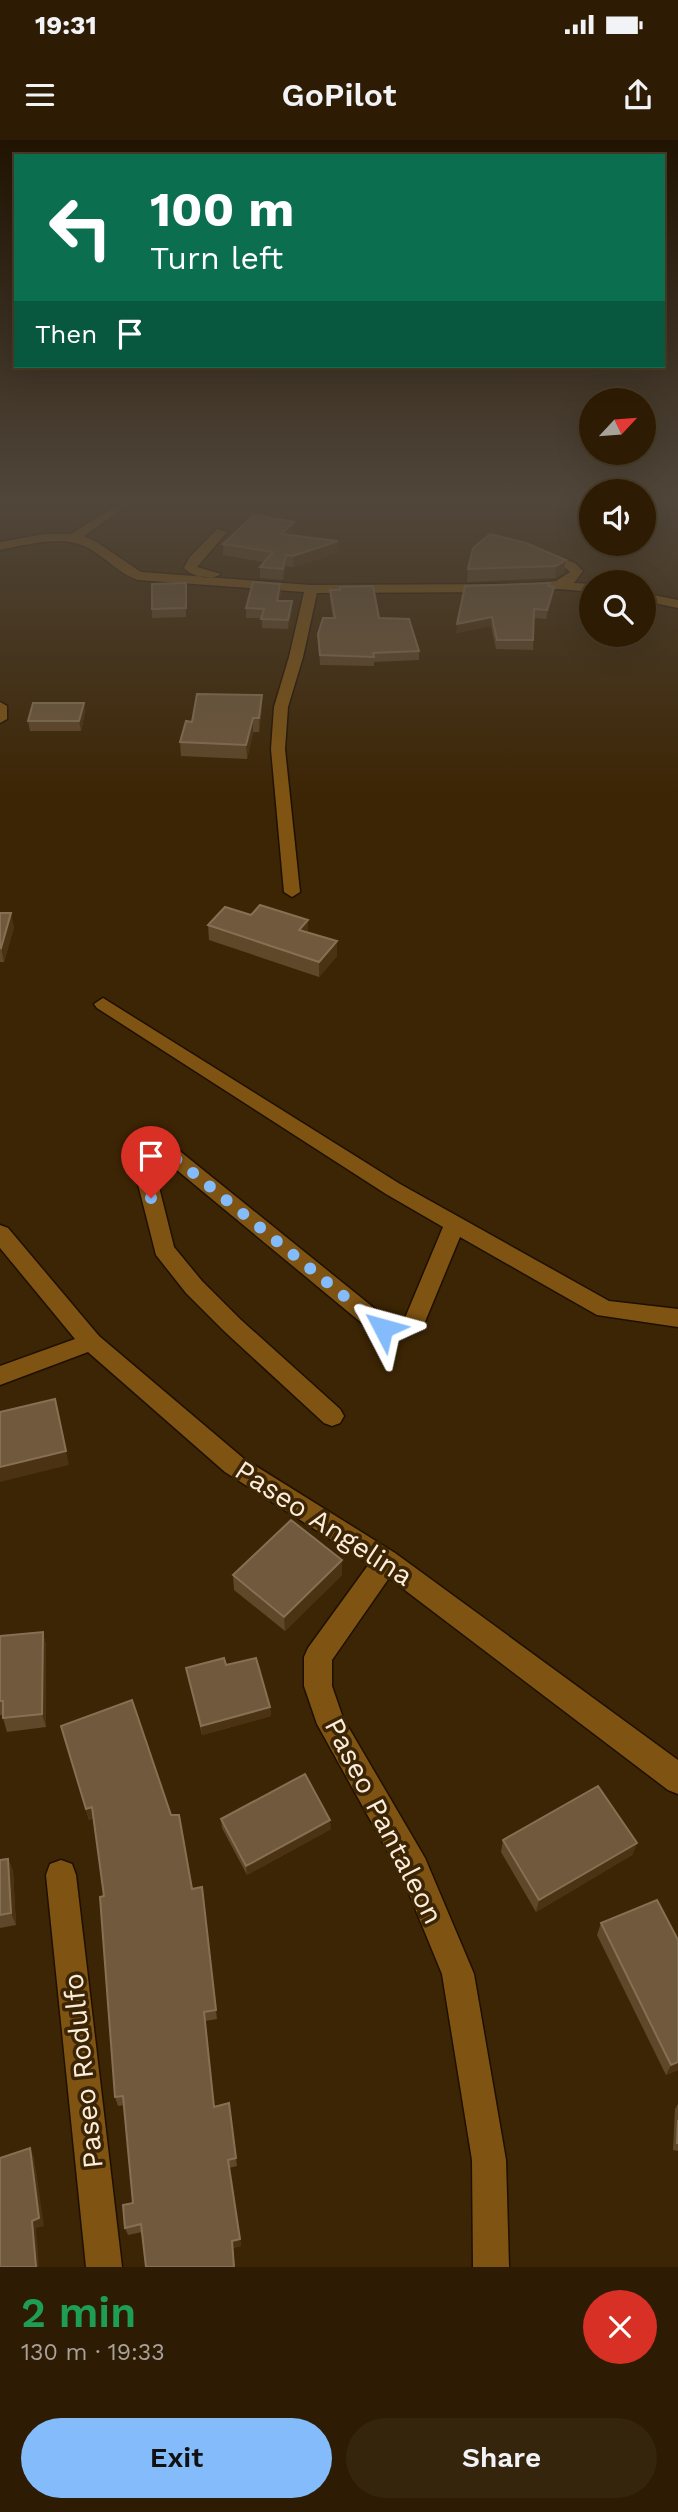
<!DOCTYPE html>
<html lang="en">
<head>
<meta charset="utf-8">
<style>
	:root { --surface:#2d1c03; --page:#35250d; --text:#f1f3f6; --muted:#a7a19a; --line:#483a25; --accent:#84bcfb }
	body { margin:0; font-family:"Work Sans",sans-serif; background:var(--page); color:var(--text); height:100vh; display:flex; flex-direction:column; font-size:26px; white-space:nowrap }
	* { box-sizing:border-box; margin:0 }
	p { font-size:23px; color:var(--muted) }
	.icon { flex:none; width:38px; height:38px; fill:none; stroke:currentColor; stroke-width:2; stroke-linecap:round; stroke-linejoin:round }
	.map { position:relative; height:2127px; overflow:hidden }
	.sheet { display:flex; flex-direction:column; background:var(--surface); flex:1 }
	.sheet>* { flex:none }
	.hud { position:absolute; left:14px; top:14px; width:651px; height:214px; border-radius:0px; box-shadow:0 7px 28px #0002,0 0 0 2px var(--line); background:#0b6e4f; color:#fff; overflow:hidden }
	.needle { width:46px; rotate:64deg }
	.buttons { position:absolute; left:579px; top:248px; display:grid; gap:14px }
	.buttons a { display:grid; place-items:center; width:77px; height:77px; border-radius:50%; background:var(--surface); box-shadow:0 7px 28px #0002,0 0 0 2px var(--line); font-size:35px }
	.pin { position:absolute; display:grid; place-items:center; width:60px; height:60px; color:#fff; margin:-72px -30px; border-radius:50% 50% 50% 0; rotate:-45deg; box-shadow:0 0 7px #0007 }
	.pin .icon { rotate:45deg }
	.me { position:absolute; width:77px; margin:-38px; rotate:309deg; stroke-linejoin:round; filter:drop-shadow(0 0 5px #0008) }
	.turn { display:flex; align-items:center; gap:24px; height:147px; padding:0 21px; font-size:32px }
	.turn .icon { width:91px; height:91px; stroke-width:2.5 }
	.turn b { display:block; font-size:49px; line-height:60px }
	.then { display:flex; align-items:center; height:66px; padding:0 21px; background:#0003; gap:14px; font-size:26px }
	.round { display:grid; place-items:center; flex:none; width:74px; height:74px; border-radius:37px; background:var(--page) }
	.head { display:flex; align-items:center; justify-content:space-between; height:119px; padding:0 21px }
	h1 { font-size:42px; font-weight:600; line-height:52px; color:#1e9e55 }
	.button { display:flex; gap:14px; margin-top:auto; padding:14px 21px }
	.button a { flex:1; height:80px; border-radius:42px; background:var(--accent); color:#111; font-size:28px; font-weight:600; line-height:80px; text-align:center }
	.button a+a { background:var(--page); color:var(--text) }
	.status { display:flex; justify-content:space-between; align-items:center; height:49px; padding:0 35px; background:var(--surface); direction:ltr }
	.status svg { height:19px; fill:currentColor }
	header { display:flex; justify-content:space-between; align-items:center; height:91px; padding:0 21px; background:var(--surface); font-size:32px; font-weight:600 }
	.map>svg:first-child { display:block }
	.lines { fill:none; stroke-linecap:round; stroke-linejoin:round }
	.minor-casing { stroke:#1e1001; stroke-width:3 }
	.minor { fill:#7f5412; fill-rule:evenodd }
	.wall { fill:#5f4729 }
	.shaded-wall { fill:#4a3212 }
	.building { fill:#70593c; stroke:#867055; stroke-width:2 }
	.route { stroke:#84bcfb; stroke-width:12; stroke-dasharray:0 21.6 }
	.labels { text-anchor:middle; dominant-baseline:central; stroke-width:7; stroke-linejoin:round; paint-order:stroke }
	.near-street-label { font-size:28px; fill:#fceddb; stroke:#3c2504 }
</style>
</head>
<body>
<div class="status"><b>19:31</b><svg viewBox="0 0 49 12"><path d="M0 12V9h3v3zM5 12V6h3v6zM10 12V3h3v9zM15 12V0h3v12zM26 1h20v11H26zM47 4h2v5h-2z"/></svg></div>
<header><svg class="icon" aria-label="menu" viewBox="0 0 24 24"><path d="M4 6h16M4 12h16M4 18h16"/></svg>GoPilot<svg class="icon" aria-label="share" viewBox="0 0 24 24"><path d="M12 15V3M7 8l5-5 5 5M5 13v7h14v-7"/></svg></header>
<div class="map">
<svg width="678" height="2127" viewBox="0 0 678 2127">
	<rect width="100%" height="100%" fill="#3c2504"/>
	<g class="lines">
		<g class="minor-casing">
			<path id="minor" d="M 119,364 L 123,365 L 123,369 L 84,396 L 98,403 L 141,432 L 311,445 L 521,444 L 556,441 L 570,432 L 567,429 L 536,417 L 534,414 L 540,410 L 575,423 L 583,431 L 574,443 L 592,444 L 592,452 L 559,449 L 521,452 L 317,453 L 303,517 L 288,567 L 285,609 L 300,752 L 292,757 L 284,752 L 271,609 L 274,567 L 289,517 L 304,452 L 138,440 C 122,435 110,422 96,413 C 68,392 32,404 0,410 L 0,402 L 44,394 L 71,394 Z
				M 217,389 L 227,392 L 197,427 L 221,434 C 211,441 192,437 184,428 L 189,418 Z
				M 644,453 L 678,460 L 678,468 L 644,461 Z
				M 0,562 L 7,566 L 7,579 L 0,583 Z
				M 103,858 L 400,1044 L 609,1161 L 678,1169 L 678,1187 L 597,1175 L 460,1097 L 422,1189 L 399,1199 L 375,1194 L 149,1007 L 174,1107 L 202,1141 L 240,1179 L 340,1269 L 344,1276 L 340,1283 L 332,1286 L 324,1283 L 224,1191 L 186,1153 L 156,1115 L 127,1001 C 133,992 145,988 155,991 L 390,1181 L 399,1182 L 405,1178 L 443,1087 L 386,1054 L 97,868 L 94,864 Z
				M 0,1085 L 8,1088 L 99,1196 L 243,1318 L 395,1413 L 678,1620 L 678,1654 L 668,1650 L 389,1438 L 332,1520 L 332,1546 L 343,1578 L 425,1718 L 474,1834 L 506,2020 L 509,2127 L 473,2127 L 472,2020 L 442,1834 L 403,1739 L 317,1584 L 304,1546 L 304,1517 L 308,1508 L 369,1424 L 225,1332 L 88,1212 L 0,1245 L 0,1226 L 75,1199 L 0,1108 Z
				M 61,1720 L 72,1724 L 76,1735 L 122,2127 L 86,2127 L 46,1735 L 50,1724 Z"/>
		</g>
		<use href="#minor" class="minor"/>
	</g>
	<path class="wall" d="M 294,393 L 291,395 L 338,413 L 293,427 L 286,426 L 283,440 L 260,438 L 260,427 L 264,422 L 223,415 L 223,404 Z
		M 566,420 L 564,432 L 555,438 L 467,442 L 468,429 Z
		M 550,443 L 550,446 L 554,447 L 553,456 L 546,479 L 534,478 L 533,510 L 496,509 L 491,486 L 456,493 Z
		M 330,450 L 379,478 L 419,511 L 419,520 L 374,522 L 374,526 L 320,525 L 318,494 L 333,478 L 330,459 Z
		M 186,452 L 186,477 L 152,478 L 152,469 Z
		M 281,453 L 279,461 L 292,461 L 292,470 L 288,489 L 262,488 L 262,478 L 246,478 L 246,468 Z
		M 262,555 L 262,569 L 259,592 L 253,592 L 247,619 L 181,616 L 180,602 L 192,582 Z
		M 84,563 L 85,572 L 81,591 L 30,591 L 28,581 Z
		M 0,773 L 14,787 L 4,822 L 0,822 Z
		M 251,775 L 308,780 L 308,792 L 337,816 L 319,837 L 209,800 L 208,785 Z
		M 233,1435 L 342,1435 L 285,1491 L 234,1450 Z
		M 43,1492 L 46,1506 L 46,1587 L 7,1592 L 3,1578 L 3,1575 L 0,1575 L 0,1496 Z
		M 226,1525 L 270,1567 L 271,1576 L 202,1595 L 186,1528 Z
		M 61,1586 L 192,1749 L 202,1747 L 217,1879 L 205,1881 L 214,1966 L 229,1963 L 237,2026 L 229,2028 L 241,2106 L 233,2108 L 235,2127 L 146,2127 L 142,2092 L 128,2095 L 125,2088 L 133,2063 L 124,1965 L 118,1966 L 115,1957 L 104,1756 L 93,1678 L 89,1680 Z
		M 221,1679 L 331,1689 L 247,1735 L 222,1688 Z
		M 503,1700 L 637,1703 L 632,1715 L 536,1772 L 501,1712 Z
		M 8,1719 L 13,1731 L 16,1785 L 0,1788 L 0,1720 Z
		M 601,1783 L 678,1930 L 666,1935 L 597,1795 Z
		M 678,1964 L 678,2011 L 673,2010 L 675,1969 Z"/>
	<path class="shaded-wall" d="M 294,382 L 294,393 L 281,405 L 281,394 Z
		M 338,401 L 338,413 L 293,427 L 293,416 Z
		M 286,415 L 286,426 L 283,440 L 283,429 Z
		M 566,420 L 564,432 L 555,438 L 556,426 Z
		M 280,444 L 281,453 L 277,470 L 277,461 Z
		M 554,447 L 553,456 L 546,479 L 547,470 Z
		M 292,461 L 292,470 L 288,489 L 288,480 Z
		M 492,477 L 491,486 L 456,493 L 457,484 Z
		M 262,555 L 262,569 L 259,592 L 259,578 Z
		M 84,563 L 85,572 L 81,591 L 79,581 Z
		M 253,578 L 253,592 L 247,619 L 246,605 Z
		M 11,773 L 14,787 L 4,822 L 1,808 Z
		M 308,780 L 308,795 L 299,790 Z
		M 337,801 L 337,816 L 319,837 L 319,822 Z
		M 66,1311 L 69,1325 L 0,1342 L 0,1327 Z
		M 342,1420 L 342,1435 L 285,1491 L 284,1477 Z
		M 43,1492 L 46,1506 L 46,1587 L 42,1574 Z
		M 270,1567 L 271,1576 L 202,1595 L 201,1586 Z
		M 92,1667 L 95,1678 L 89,1680 L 86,1669 Z
		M 330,1680 L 331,1689 L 247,1735 L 246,1726 Z
		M 637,1703 L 632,1715 L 536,1772 L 539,1760 Z
		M 8,1719 L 13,1731 L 16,1785 L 11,1773 Z
		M 678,1922 L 678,1930 L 666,1935 L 671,1925 Z
		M 30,2008 L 34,2017 L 44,2086 L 36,2088 L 39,2127 L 36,2127 L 32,2081 Z
		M 228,2020 L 241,2106 L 233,2108 L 235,2127 L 234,2127 L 232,2101 Z"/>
	<path class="building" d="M 254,375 L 294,382 L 281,394 L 338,401 L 293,416 L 286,415 L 283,429 L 260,427 L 273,412 L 223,404 Z
		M 490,394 L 526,403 L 566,420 L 556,426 L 468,429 L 473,408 Z
		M 253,442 L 280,444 L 277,461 L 292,461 L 288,480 L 261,479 L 264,469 L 246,468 Z
		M 186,443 L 186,468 L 152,469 L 152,444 Z
		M 550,443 L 548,446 L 554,447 L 547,470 L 534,469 L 533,500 L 497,500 L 492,477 L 457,484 L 465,446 Z
		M 373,446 L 379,478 L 409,479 L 419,511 L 373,513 L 374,517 L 320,515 L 318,494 L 323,478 L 335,478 L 330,450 L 340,450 L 340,447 Z
		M 197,554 L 262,555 L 259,578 L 253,578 L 246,605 L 180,602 L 186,581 L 192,582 Z
		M 33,563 L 84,563 L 79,581 L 28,581 Z
		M 260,765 L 308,780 L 299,790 L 337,801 L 319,822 L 208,785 L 225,767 L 251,775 Z
		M 0,773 L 11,773 L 1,808 L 0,807 Z
		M 55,1259 L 66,1311 L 0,1327 L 0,1272 Z
		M 291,1380 L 342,1420 L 284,1477 L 233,1435 Z
		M 43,1492 L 42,1574 L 3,1578 L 3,1561 L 0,1561 L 0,1496 Z
		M 224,1518 L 226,1525 L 256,1518 L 270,1567 L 201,1586 L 186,1528 Z
		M 132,1560 L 171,1675 L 179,1675 L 192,1749 L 202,1747 L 216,1870 L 204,1872 L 214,1967 L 229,1963 L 236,2018 L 228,2020 L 240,2099 L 232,2101 L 234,2127 L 146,2127 L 141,2084 L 125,2088 L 123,2065 L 133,2063 L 123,1956 L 115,1957 L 100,1757 L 104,1756 L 92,1667 L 86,1669 L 61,1586 Z
		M 305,1634 L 330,1680 L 246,1726 L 221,1679 Z
		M 598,1646 L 637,1703 L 539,1760 L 503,1700 Z
		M 8,1719 L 11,1773 L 0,1775 L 0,1720 Z
		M 657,1760 L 678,1800 L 678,1922 L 671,1925 L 601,1783 Z
		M 678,1980 L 678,2003 L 677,2003 Z
		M 30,2008 L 39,2078 L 32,2081 L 36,2127 L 0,2127 L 0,2018 Z"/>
	<linearGradient id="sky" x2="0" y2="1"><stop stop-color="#211402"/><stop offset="0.55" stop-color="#50463a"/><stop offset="1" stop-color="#50463a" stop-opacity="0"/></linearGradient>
	<rect width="678" height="657" fill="url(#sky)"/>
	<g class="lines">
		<path class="route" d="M 151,1058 L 138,1007 L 137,1001 L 144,996 L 148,996 L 383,1188"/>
	</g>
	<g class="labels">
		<g class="near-street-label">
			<text transform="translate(324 1383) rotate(33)">Paseo Angelina</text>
			<text transform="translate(384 1681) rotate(63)">Paseo Pantaleon</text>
			<text transform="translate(83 1931) rotate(-96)">Paseo Rodulfo</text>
		</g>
	</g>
</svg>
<div class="buttons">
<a><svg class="needle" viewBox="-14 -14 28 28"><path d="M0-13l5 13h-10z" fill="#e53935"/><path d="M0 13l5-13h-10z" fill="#a7a19a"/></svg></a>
<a><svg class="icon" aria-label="sound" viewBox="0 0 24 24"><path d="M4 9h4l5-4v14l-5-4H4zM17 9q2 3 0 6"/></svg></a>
<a><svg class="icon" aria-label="search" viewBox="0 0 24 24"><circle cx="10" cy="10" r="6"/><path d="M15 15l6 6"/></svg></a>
</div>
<div class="pin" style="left:151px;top:1058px;background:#d93025"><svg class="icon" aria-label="arrive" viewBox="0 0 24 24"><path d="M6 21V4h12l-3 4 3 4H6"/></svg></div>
<svg class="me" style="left:383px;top:1188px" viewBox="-20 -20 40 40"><path d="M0-17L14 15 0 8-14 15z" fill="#84bcfb" stroke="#fff" stroke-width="4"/></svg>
<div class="hud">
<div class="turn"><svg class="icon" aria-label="left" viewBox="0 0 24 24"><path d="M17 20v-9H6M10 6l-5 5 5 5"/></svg><div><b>100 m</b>Turn left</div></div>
<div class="then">Then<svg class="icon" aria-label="arrive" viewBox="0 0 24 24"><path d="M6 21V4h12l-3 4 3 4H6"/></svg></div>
</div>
</div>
<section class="sheet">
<div class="head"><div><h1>2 min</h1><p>130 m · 19:33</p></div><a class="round" style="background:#d93025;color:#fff"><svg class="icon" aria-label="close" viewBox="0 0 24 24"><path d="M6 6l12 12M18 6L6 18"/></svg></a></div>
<div class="button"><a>Exit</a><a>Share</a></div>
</section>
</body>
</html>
